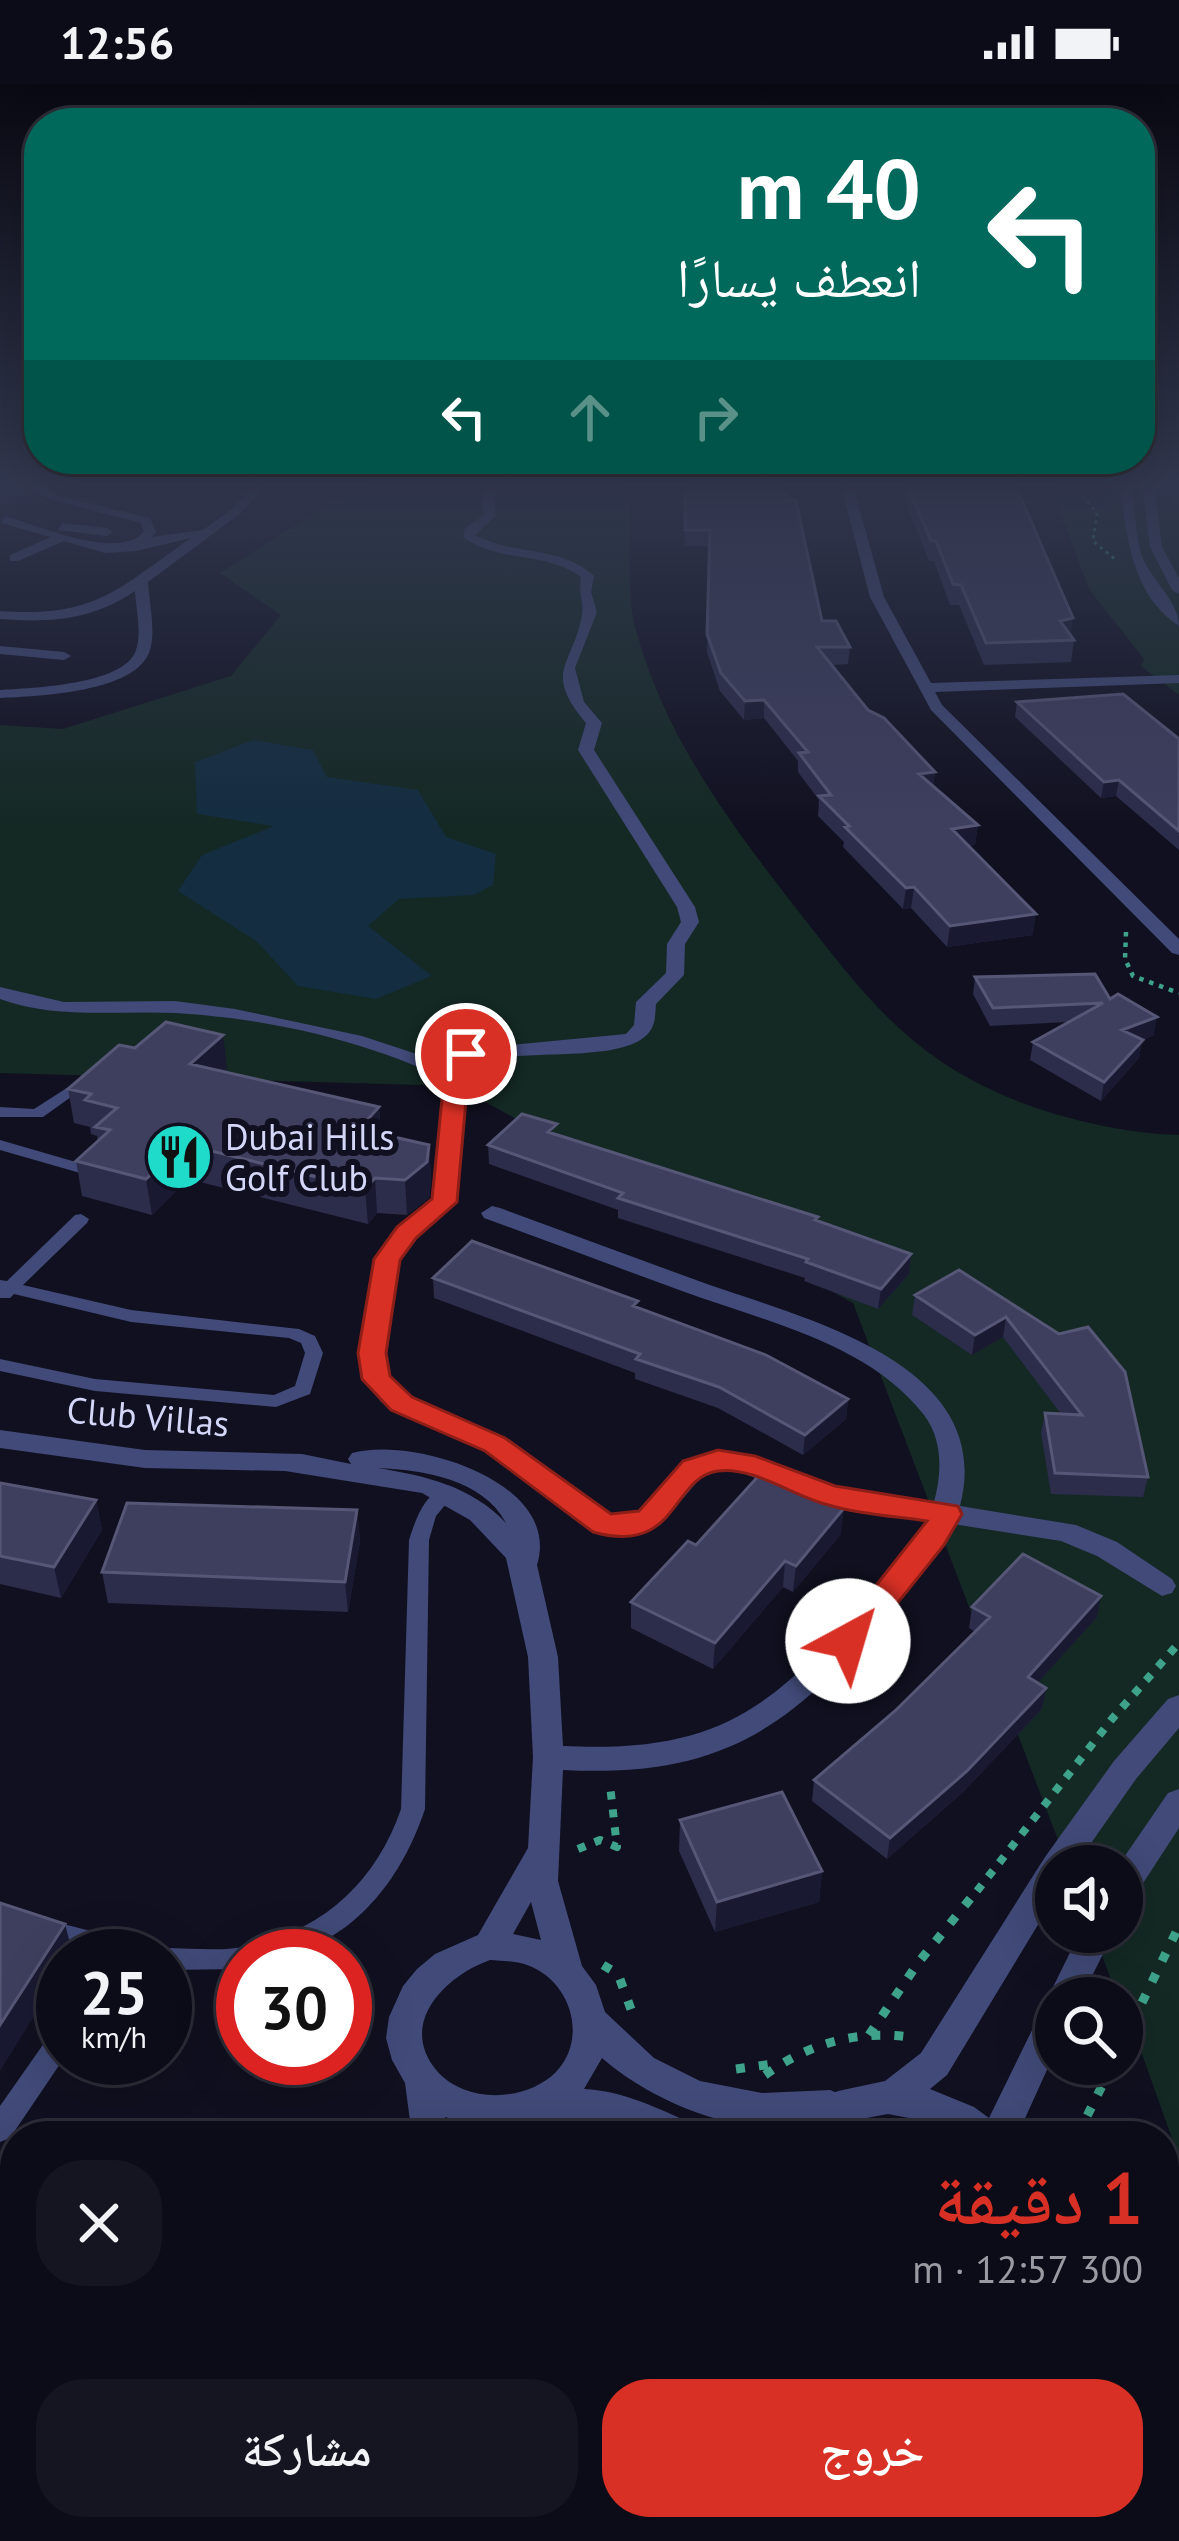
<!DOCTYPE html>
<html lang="ar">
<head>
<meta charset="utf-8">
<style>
	:root { --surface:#0c0c18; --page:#151521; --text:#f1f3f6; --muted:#9a9ba2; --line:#2c2c37; --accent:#d93025 }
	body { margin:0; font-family:"PT Sans","Noto Naskh Arabic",sans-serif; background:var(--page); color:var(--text); direction:rtl; height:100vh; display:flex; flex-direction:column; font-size:45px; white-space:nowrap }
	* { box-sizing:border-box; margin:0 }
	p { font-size:39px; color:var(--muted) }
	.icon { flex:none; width:66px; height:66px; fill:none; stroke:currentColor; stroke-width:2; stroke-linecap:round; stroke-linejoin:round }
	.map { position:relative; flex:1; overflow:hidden; direction:ltr }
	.sheet { position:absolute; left:0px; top:2037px; width:1179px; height:420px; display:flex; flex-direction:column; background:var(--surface); border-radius:48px 48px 0 0; box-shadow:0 12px 48px #0002,0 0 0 3px var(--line); direction:rtl }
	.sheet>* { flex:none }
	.top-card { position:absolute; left:24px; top:24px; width:1131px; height:366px; border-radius:48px; box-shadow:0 12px 48px #0002,0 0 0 3px var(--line); direction:rtl; background:#00695c; color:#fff; overflow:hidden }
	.fabs { position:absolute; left:1035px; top:1761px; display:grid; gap:24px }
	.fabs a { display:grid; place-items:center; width:108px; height:108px; border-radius:50%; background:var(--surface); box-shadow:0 12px 48px #0002,0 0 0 3px var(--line); font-size:60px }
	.speed { position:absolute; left:36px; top:1845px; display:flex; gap:24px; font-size:60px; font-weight:700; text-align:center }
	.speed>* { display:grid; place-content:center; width:156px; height:156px; border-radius:50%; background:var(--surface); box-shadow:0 12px 48px #0002,0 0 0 3px var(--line); line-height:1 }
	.speed small { font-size:30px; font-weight:400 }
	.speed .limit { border:18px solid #d22; background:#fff; color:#111 }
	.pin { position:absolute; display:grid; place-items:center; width:102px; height:102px; color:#fff; margin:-51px; border:6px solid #fff; border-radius:50%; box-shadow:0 3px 12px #0007 }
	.me { position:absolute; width:132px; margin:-66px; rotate:39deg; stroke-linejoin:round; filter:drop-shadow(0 0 9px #0008) }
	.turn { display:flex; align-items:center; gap:42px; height:252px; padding:0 36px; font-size:54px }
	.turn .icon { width:156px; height:156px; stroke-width:2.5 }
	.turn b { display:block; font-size:84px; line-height:102px }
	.lanes { display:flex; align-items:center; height:114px; padding:0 36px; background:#0003; justify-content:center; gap:60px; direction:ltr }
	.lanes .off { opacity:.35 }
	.round { display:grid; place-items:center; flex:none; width:126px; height:126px; border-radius:48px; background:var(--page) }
	.head { display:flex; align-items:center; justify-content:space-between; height:204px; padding:0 36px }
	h1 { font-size:72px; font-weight:600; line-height:90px; color:var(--accent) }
	.primary-button { display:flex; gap:24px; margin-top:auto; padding:24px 36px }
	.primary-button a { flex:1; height:138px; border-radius:48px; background:var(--accent); color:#fff; font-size:48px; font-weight:600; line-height:138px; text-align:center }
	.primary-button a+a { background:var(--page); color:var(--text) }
	.status { display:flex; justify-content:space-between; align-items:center; height:84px; padding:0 60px; background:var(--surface); direction:ltr }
	.status svg { height:33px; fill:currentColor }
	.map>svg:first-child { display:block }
	.green { fill:#142924 }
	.water { fill:#142d40 }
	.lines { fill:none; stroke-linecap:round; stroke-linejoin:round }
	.path-far3 { stroke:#3ea38a; stroke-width:3; stroke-dasharray:3 4.5; stroke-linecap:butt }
	.path-far2 { stroke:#3ea38a; stroke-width:4.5; stroke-dasharray:4.5 6; stroke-linecap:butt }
	.path-far1 { stroke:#3ea38a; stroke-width:8; stroke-dasharray:8 10; stroke-linecap:butt }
	.path { stroke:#3ea38a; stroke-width:9; stroke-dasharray:9 14; stroke-linecap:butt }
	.service { fill:#414a78; fill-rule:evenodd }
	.minor { fill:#414a78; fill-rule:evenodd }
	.tertiary { fill:#414a78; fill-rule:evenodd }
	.wall { fill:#2c2c4b }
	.shaded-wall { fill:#191932 }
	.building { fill:#3e3e5e; stroke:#565676; stroke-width:3 }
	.route { fill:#d93025; stroke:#8d1f18; stroke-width:3 }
	.labels { text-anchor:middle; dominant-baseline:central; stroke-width:12; stroke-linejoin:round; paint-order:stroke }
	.poi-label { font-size:36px; fill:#d5d7f9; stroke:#101020; text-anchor:start }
	.street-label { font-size:36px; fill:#d5d7f9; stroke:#101020 }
</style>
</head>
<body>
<div class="status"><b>12:56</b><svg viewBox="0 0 49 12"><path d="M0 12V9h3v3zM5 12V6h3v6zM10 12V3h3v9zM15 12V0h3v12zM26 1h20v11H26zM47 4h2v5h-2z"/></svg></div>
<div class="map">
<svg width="1179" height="2457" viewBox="0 0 1179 2457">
	<rect width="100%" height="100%" fill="#101020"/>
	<path class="green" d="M 376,398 L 629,398 C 633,441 625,504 635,543 C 665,655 732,742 802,832 C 844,885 883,938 939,976 C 1005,1022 1100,1048 1179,1051 L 1179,2074 L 1122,1914 L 1118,1914 L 1093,1848 L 1122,1848 L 1122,1782 L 1068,1782 L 853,1219 L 456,1002 L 0,989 L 0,641 L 63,645 L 231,592 L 281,531 L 220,489 L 334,417 Z
		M 1049,398 L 1179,398 L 1179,611 L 1141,582 L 1144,575 L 1089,505 Z"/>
	<path class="water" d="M 253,656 L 313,666 L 327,693 L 418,706 L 446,753 L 496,770 L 493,801 L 474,811 L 399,815 L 368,842 L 432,892 L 376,915 L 298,902 L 256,857 L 178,807 L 202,771 L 274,742 L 197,730 L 195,678 Z"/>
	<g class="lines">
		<path class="path-far3" d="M 1080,398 L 1079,407 L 1097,429 L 1093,457 L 1116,476"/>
		<path class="path-far2" d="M 1126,848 L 1125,875 L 1133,892 L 1179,909"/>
		<path class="path-far1" d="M 578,1765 L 600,1756 L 617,1763 L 610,1701
			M 977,1807 L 1112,1635 L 1179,1559"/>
		<path class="path" d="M 603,1881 L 618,1890 L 632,1928
			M 869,1951 L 918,1879 L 979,1804
			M 1122,1960 L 1179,1842
			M 736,1985 L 780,1979
			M 765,1991 C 811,1958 860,1945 916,1954
			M 1077,2052 L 1113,1980
			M 1164,2426 L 1179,2441
			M 632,2457 L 633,2442
			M 945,2457 L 949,2442"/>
		<path class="service" d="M 73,1000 L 78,1002 L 81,1005 L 78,1008 L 43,1033 L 0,1033 L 0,1023 L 34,1025 Z
			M 0,1056 L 100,1085 L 102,1088 L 94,1093 L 0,1066 Z
			M 81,1130 L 89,1135 L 87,1139 L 23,1201 L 131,1226 L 299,1245 L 315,1252 L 323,1269 L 310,1310 L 276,1323 L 95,1307 L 0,1287 L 0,1275 L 95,1295 L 274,1311 L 295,1302 L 305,1269 L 301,1259 L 289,1254 L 131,1238 L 14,1210 L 10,1214 L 0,1214 L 0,1196 L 7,1197 L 75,1131 Z
			M 446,1401 L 453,1403 L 456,1408 L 436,1432 L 429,1456 L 425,1725 C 403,1791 360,1850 290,1871 C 276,1875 258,1872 243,1872 L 243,1885 L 165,1886 L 165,1872 L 103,1872 L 0,1846 L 0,1824 L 146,1861 L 156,1867 L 165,1864 C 192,1864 223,1868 249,1862 C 324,1846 377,1796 401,1725 L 409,1456 C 416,1434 424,1411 446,1401 Z
			M 63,1941 L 64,1974 L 10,2054 L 0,2058 L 0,2022 L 54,1945 Z"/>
		<path class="minor" d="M 15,398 L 30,398 L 60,412 L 150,434 L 156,448 L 152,453 L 203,446 L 233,424 L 257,398 L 269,398 L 241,429 L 148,498 C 149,518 156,546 150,566 C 137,609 37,612 0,614 L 0,606 C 31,604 125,601 136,566 C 142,549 136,525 135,507 C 93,536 50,539 0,535 L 0,527 C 97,534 117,505 191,454 L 136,467 L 105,469 L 64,457 L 18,477 L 10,477 L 10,471 L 51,453 L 1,439 L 5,432 C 40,442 116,477 144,448 L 141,439 L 52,416 Z
			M 492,398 L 504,398 L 494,414 L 496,432 L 475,451 C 513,472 561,461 594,492 L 591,508 L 597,528 L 575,584 L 584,618 L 602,639 L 594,666 L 695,823 L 699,838 L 685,860 L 684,891 L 656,920 C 655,929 656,939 650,947 C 624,985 500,958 455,986 L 465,1005 L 455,1118 L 415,1154 L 399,1176 L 385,1287 L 399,1306 L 504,1355 L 610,1431 L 626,1432 L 640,1427 L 685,1378 L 732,1367 L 834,1403 L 934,1418 C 942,1389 943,1356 924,1331 C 869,1259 763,1237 682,1207 C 616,1183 550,1158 484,1134 L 481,1129 L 492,1122 L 500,1124 C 569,1149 638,1175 707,1200 C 806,1235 997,1280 960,1422 L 1076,1441 L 1117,1458 L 1172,1495 L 1176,1502 L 1172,1509 L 1162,1512 L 1097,1472 L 1061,1457 L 953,1440 C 937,1473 910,1501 887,1529 C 791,1646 718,1694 563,1686 L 558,1797 L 582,1882 L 596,1901 L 605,1928 L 654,1974 L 700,1997 L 762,2009 L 830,2006 L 843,2011 L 848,2023 L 843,2035 C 766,2064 660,2025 602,1974 L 584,2005 C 624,2007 657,2024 693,2040 L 698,2052 L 640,2052 L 612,2040 L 540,2035 L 489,2045 L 445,2033 L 448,2052 L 412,2052 L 405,1999 L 392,1976 L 386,1954 L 389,1933 L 403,1902 L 417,1885 L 435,1870 L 478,1851 L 528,1764 L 533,1673 L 528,1573 L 506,1474 L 470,1436 L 422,1409 L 285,1387 L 145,1384 L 0,1364 L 0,1346 L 145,1366 L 302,1370 L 351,1380 L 348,1375 L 352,1369 C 411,1352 563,1397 537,1481 L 558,1573 L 563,1662 C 712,1669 770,1629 864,1518 C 885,1493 912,1467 927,1438 L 831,1421 L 731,1385 L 703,1391 L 660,1441 L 628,1452 L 604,1449 L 594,1447 L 486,1367 L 381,1318 L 361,1287 L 375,1175 L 399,1144 L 433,1116 L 445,1005 L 438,992 C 360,955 262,934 176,929 C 116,926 58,936 0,915 L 0,903 L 64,918 L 175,917 L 235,925 L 362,952 L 441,978 L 478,964 L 626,950 L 634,941 L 636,918 L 666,889 L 667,860 L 681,838 L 677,823 L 578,666 L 586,639 C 542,587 573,582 582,531 C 584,518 578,507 581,493 C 546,467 498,479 463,453 L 465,444 L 484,431 L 482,414 ZM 378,1384 C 423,1386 483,1395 506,1439 C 471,1402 426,1392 378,1384 ZM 531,1818 L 541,1856 L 513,1850 ZM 490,1876 C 502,1877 516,1877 527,1881 C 570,1896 589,1953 556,1988 C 526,2018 466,2020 437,1987 C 397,1940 445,1892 490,1876 Z
			M 840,398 L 852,398 L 884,513 L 931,599 L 1179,591 L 1179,599 L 935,608 L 942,621 L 1179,855 L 1179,871 L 1172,869 L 931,626 L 870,513 Z
			M 62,439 L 107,444 L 113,448 L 107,452 L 58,446 Z
			M 0,562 L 64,568 L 71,572 L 64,576 L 0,570 Z
			M 1164,2237 L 1179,2244 L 1179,2289 L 1164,2282 Z
			M 1164,2324 L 1179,2330 L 1179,2376 L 1164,2369 Z
			M 190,2442 L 235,2442 L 229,2457 L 184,2457 Z"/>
		<path class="tertiary" d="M 1120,398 L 1132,398 C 1134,420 1135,444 1140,466 C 1147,494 1179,515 1179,542 C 1131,511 1126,449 1120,398 Z
			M 1142,398 L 1154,398 L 1162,463 L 1179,494 L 1179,510 L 1172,506 L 1150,463 Z
			M 1179,1611 L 1179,1644 L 1136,1695 L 1075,1782 L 1056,1782 L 1056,1811 L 947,1991 L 930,2005 L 974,2023 L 989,2034 L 1080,1848 L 1114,1848 L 1081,1914 L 1056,1914 L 1056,1966 L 1017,2052 L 955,2052 L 930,2038 L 888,2030 L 845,2038 L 821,2052 L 774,2052 L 779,2040 L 801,2023 L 838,2007 L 885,1997 L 921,1969 L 1045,1773 L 1114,1677 L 1168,1615 Z
			M 1179,1705 L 1179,1744 L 1134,1813 L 1122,1817 L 1122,1782 L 1118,1782 L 1168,1709 Z
			M 719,2442 L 761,2442 L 759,2457 L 717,2457 Z
			M 830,2442 L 872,2442 L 870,2457 L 828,2457 Z"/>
	</g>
	<path class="wall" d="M 682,398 L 781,398 L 822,537 L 850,563 L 848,580 L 831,581 L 868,626 L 935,688 L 933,702 L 978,741 L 975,761 L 969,762 L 1033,851 L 947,863 L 911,824 L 903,825 L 843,763 L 844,758 L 818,732 L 819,716 L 798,688 L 798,677 L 764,634 L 744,636 L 720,607 L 707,568 L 710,462 L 685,462 L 685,417 Z
		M 902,398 L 1014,398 L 1074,556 L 1071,578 L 984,581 L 959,521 L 950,521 L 934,477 L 929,477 L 901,407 Z
		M 1017,618 L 1179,655 L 1179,766 L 1116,712 L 1101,714 L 1015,633 Z
		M 975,893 L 1110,915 L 1154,951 L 1142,956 L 1139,974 L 1101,1017 L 1030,976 L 1033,958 L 1068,938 L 990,942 L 973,910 Z
		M 227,984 L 224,988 L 379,1023 L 381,1050 L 429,1061 L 431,1096 L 429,1114 L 407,1131 L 377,1129 L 368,1140 L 188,1095 L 152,1131 L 82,1112 L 76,1077 L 98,1057 L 97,1052 L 91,1050 L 90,1043 L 74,1039 L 68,1005 Z
		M 557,1051 L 818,1133 L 817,1137 L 911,1170 L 909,1190 L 878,1225 L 804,1197 L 805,1194 L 618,1134 L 618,1126 L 489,1080 L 488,1061 Z
		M 959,1186 L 1059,1250 L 1148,1393 L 1143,1413 L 1051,1410 L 1041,1349 L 1045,1329 L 1061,1330 L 1003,1253 L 972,1271 L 912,1231 L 915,1211 Z
		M 433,1194 L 638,1223 L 848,1315 L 846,1335 L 803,1371 L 718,1324 L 635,1295 L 635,1289 L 434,1214 Z
		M 0,1399 L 96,1416 L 102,1446 L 61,1514 L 0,1500 Z
		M 357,1426 L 360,1457 L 348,1528 L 108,1519 L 102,1488 Z
		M 841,1450 L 793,1508 L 783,1503 L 713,1585 L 631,1544 L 631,1518 L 696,1461 Z
		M 972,1523 L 1097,1533 L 1037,1599 L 1046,1604 L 1042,1625 L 963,1708 L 887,1775 L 812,1717 L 814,1696 L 895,1627 L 975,1548 L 969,1544 Z
		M 680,1736 L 822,1787 L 819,1818 L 715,1848 L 679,1767 Z"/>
	<path class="shaded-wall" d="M 1073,534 L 1070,555 L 1060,537 Z
		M 764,616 L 764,634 L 744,636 L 745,617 Z
		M 935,688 L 932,707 L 919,690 Z
		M 1119,696 L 1116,712 L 1101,714 L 1104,698 Z
		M 978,741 L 975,761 L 949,765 L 952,745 Z
		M 914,803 L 911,824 L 903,825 L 906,804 Z
		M 1036,830 L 1033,851 L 947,863 L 950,842 Z
		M 1157,933 L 1154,951 L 1118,964 L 1122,946 Z
		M 223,951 L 227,984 L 195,1014 L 190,980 Z
		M 1143,956 L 1139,974 L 1101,1017 L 1104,998 Z
		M 379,1023 L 381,1058 L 359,1045 Z
		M 183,1060 L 188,1095 L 152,1131 L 146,1095 Z
		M 429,1061 L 431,1096 L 429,1114 L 407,1131 L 405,1096 Z
		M 375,1094 L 377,1129 L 368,1140 L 365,1105 Z
		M 911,1170 L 909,1190 L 878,1225 L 881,1205 Z
		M 1006,1233 L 1003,1253 L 972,1271 L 975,1251 Z
		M 848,1315 L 846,1335 L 803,1371 L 805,1351 Z
		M 96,1416 L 102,1446 L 61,1514 L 54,1483 Z
		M 844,1424 L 841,1450 L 793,1508 L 796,1482 Z
		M 357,1426 L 360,1457 L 348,1528 L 345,1498 Z
		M 785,1477 L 783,1503 L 713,1585 L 715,1559 Z
		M 1101,1512 L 1097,1533 L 1024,1614 L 1028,1593 Z
		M 1046,1604 L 1042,1625 L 963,1708 L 887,1775 L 890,1754 Z
		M 822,1787 L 819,1818 L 715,1848 L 717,1818 Z
		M 65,1840 L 73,1871 L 63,1872 L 63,1886 L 0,1987 L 0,1941 Z
		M 528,2442 L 543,2442 L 536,2457 L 520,2457 Z"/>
	<path class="building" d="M 685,398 L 781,398 L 785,413 L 796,417 L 822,537 L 836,537 L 850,563 L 817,563 L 868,626 L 884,634 L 935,688 L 919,690 L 978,741 L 952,745 L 1036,830 L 950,842 L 914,803 L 906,804 L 845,743 L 849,742 L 819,712 L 831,711 L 799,669 L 808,668 L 764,616 L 745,617 L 721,589 L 707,550 L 710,446 L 685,446 Z
		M 906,398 L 1014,398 L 1073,534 L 1060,537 L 1074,556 L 986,559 L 961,501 L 953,500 L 936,457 L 931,457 Z
		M 1123,610 L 1179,655 L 1179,747 L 1119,696 L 1104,698 L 1017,618 Z
		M 1095,890 L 1110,915 L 1118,910 L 1157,933 L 1122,946 L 1143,956 L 1104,998 L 1033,958 L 1103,919 L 993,924 L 975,893 Z
		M 166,938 L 223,951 L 190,980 L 379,1023 L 359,1045 L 429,1061 L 427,1078 L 405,1096 L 375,1094 L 365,1105 L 183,1060 L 146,1095 L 76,1077 L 110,1046 L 95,1043 L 117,1024 L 85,1016 L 91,1010 L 68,1005 L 119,961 L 135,964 Z
		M 522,1030 L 557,1040 L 548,1048 L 818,1133 L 815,1136 L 911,1170 L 881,1205 L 806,1178 L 808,1175 L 618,1114 L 623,1109 L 488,1061 Z
		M 472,1157 L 638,1217 L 633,1222 L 766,1271 L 848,1315 L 805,1351 L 719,1303 L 636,1275 L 640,1270 L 433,1194 Z
		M 959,1186 L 1059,1250 L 1088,1243 L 1125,1288 L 1148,1393 L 1055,1389 L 1045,1329 L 1082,1331 L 1006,1233 L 975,1251 L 915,1211 Z
		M 762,1388 L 844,1424 L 796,1482 L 785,1477 L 715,1559 L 631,1518 L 688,1457 L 696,1461 Z
		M 0,1399 L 96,1416 L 54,1483 L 0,1472 Z
		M 127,1419 L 357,1426 L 345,1498 L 102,1488 Z
		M 1023,1470 L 1101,1512 L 1028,1593 L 1046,1604 L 967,1687 L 890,1754 L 814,1696 L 895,1627 L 990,1533 L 972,1523 Z
		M 782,1708 L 822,1787 L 717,1818 L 680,1736 Z
		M 0,1819 L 65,1840 L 0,1941 Z
		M 362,2442 L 528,2442 L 520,2457 L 362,2457 L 356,2453 Z"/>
	<linearGradient id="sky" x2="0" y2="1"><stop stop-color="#090912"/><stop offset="0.54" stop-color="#31374e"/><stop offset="1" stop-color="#31374e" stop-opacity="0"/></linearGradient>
	<rect width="1179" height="742" fill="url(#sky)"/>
	<path class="route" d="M 466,963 L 478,970 L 456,987 L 467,1005 L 457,1118 L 416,1154 L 400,1176 L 386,1269 L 390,1292 L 412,1313 L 505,1354 L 611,1430 L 639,1427 L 683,1377 L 718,1366 L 755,1372 L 835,1402 L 958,1422 L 962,1430 L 944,1461 L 860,1566 L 836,1566 L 832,1557 L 927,1437 C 893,1432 857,1430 825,1420 C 792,1411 752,1382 718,1387 C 671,1393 679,1472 593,1448 L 485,1367 L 391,1326 L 362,1295 L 358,1269 L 374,1175 L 397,1143 L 432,1115 L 443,1005 L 432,986 Z"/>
	<defs>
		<g id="restaurant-disc" transform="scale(3.45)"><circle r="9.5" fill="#1fdbca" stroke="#101020"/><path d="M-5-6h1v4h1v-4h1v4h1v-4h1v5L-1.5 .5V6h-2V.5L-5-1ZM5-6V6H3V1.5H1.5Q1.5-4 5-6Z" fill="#111"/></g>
	</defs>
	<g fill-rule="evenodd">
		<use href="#restaurant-disc" x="179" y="1073"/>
	</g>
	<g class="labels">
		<g class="poi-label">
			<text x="225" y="1052">Dubai Hills<tspan x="225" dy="41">Golf Club</tspan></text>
		</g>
		<g class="street-label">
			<text transform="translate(148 1332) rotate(5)">Club Villas</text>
		</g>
	</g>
</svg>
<div class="fabs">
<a><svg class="icon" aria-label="sound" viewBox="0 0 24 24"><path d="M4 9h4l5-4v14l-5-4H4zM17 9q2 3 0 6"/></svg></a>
<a><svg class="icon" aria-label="search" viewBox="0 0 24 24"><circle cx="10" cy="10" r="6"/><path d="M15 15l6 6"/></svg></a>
</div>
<div class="speed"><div>25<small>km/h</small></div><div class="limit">30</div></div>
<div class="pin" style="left:466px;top:970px;background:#d93025"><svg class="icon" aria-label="arrive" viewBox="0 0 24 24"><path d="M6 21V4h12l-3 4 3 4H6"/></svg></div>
<svg class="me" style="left:848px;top:1557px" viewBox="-20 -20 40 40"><circle r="19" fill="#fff"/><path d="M0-13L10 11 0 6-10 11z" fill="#d93025"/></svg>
<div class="top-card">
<div class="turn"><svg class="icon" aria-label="left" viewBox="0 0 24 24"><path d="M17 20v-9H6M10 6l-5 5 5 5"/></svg><div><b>40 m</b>انعطف يسارًا</div></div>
<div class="lanes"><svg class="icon" aria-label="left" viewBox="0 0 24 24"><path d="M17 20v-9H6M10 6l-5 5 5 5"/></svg><svg class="icon off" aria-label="ahead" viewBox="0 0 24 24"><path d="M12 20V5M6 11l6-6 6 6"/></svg><svg class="icon off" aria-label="right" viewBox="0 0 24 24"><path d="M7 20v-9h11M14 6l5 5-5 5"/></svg></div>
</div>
<section class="sheet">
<div class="head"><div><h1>1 دقيقة</h1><p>300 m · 12:57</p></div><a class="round"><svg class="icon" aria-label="close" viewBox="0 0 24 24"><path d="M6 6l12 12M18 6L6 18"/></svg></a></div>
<div class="primary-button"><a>خروج</a><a>مشاركة</a></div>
</section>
</div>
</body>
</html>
